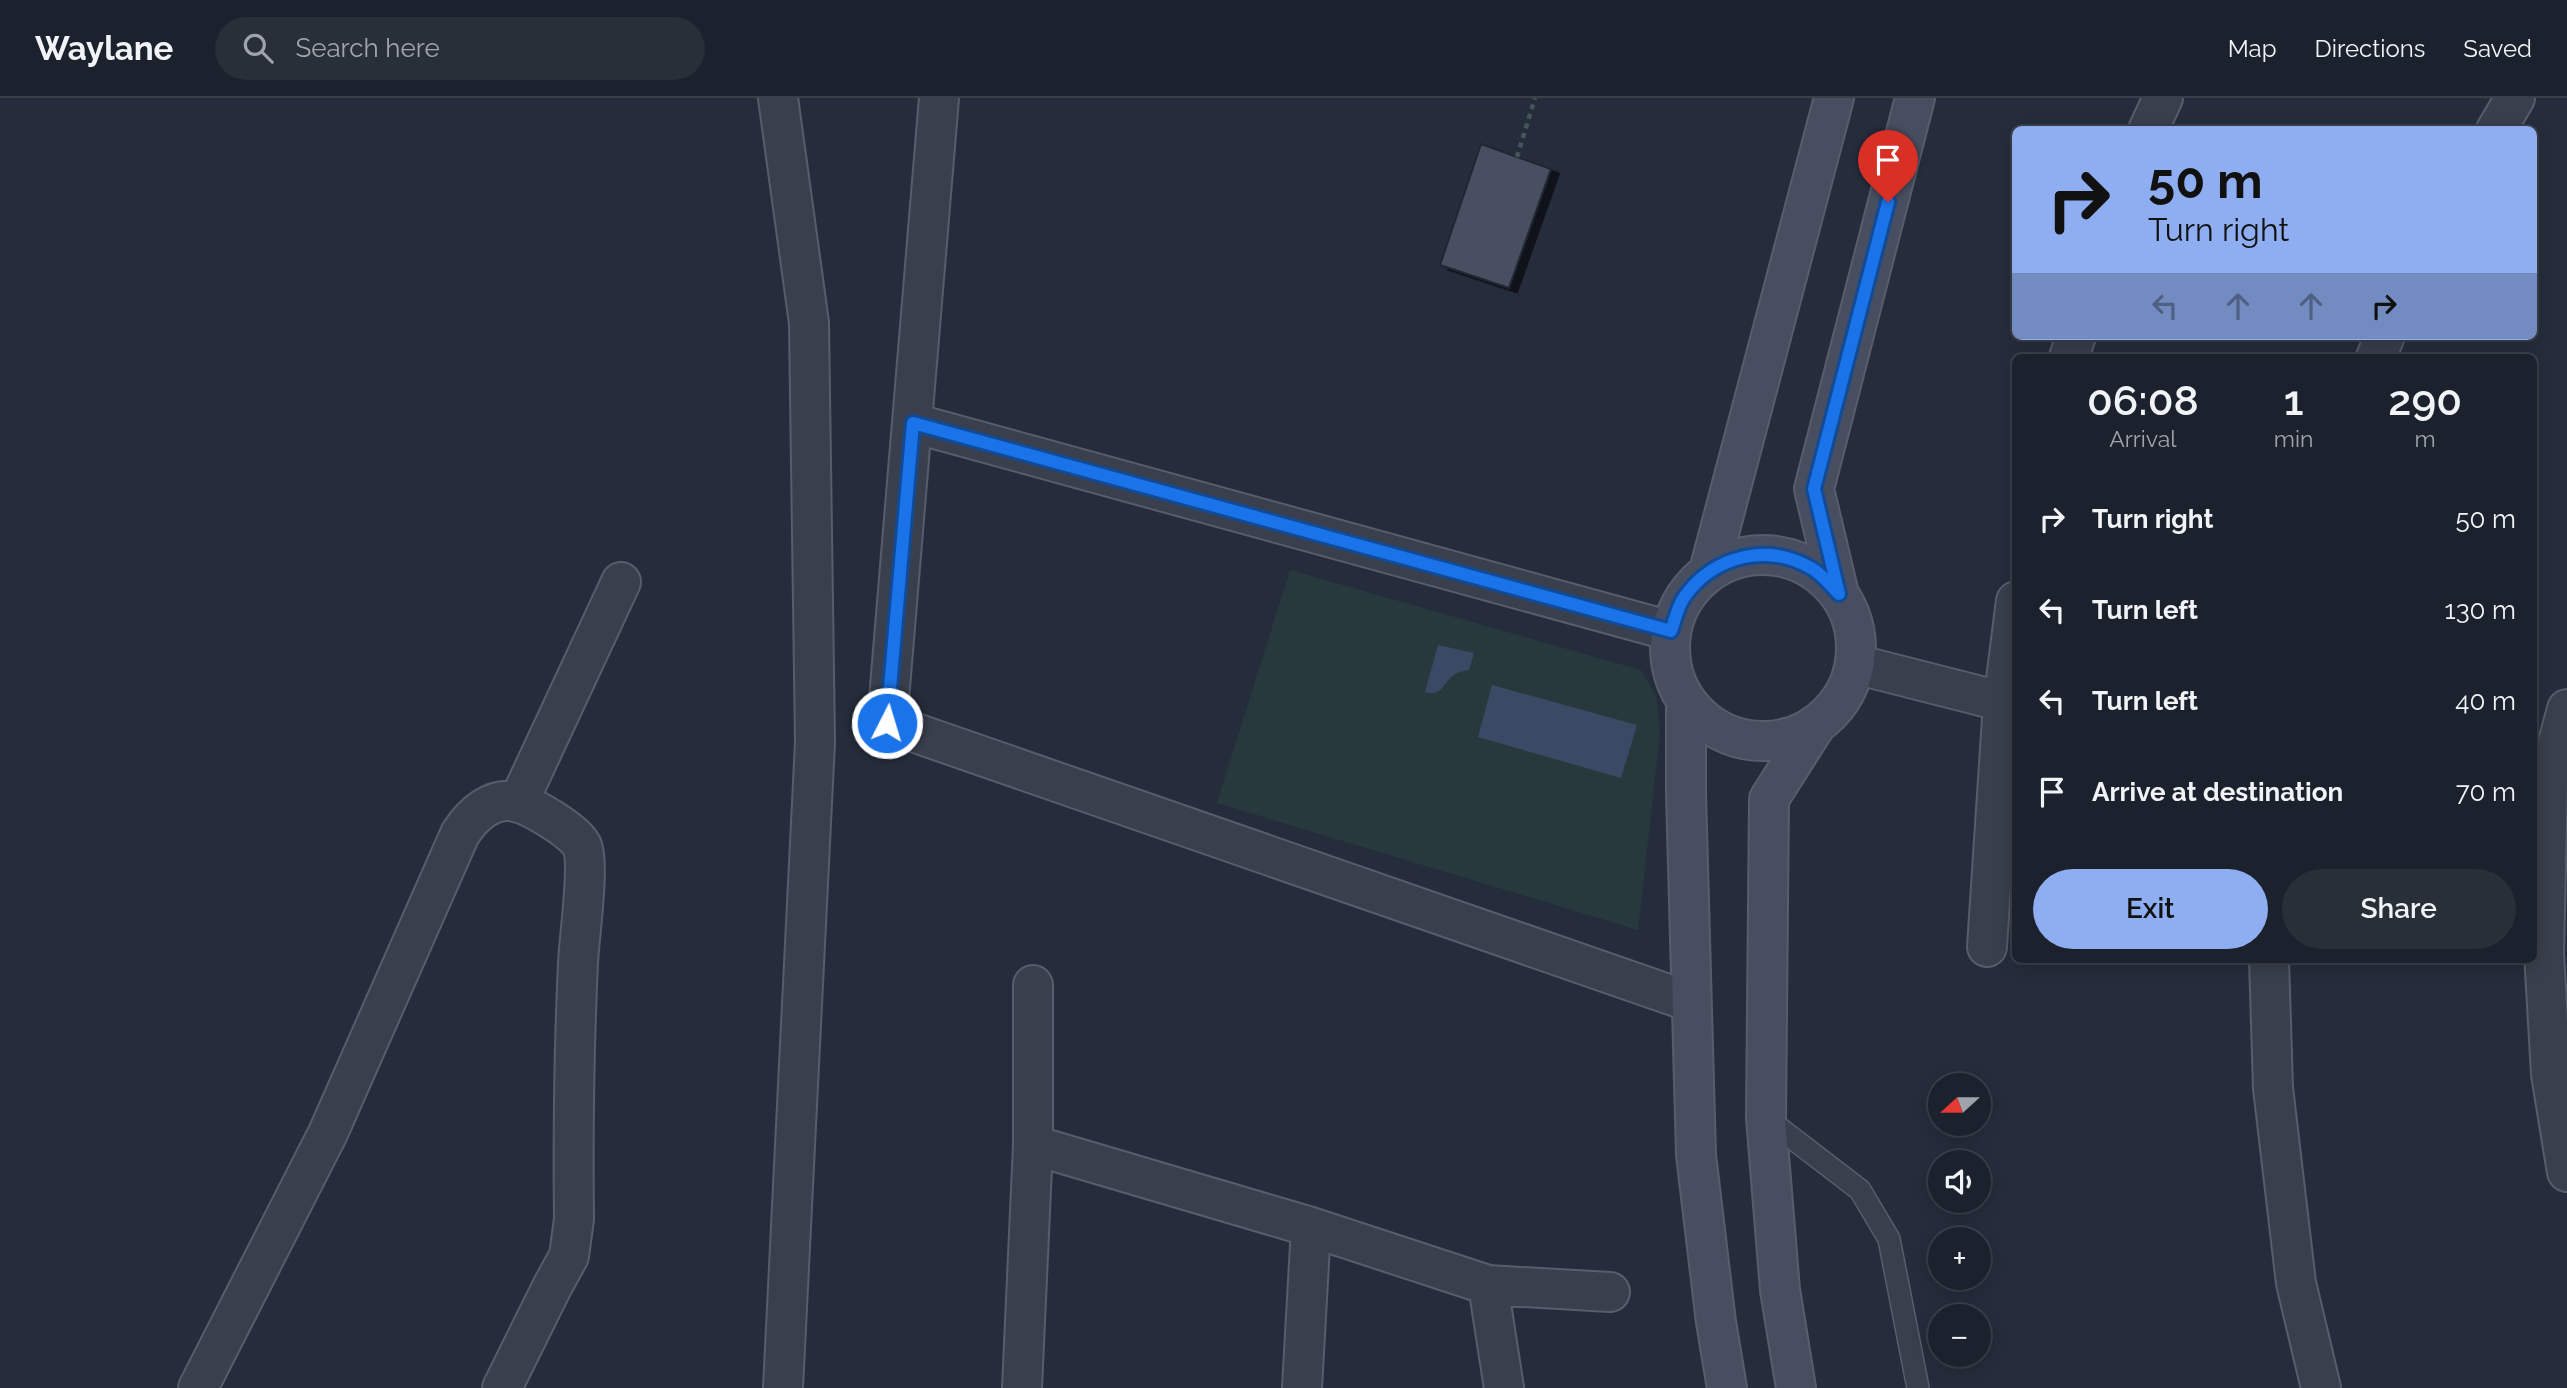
<!DOCTYPE html>
<html lang="en">
<head>
<meta charset="utf-8">
<style>
	:root { --surface:#1c222d; --page:#292f39; --text:#f1f3f6; --muted:#a0a4aa; --line:#3a3f49; --accent:#8faef2 }
	body { margin:0; font-family:Raleway,sans-serif; background:var(--page); color:var(--text); height:100vh; display:flex; flex-direction:column; font-size:26px; white-space:nowrap }
	* { box-sizing:border-box; margin:0 }
	p { font-size:23px; color:var(--muted) }
	.icon { flex:none; width:38px; height:38px; fill:none; stroke:currentColor; stroke-width:2; stroke-linecap:round; stroke-linejoin:round }
	.map { position:relative; flex:1; overflow:hidden }
	.details { position:absolute; left:2012px; top:256px; width:525px; height:609px; display:flex; flex-direction:column; background:var(--surface); border-radius:10px; box-shadow:0 4px 18px #0003,0 0 0 2px var(--line) }
	.details>* { flex:none }
	.guide { position:absolute; left:2012px; top:28px; width:525px; height:214px; border-radius:10px; box-shadow:0 4px 18px #0003,0 0 0 2px var(--line); background:#8faef2; color:#111; overflow:hidden }
	.needle { width:46px; rotate:249deg }
	.tools { position:absolute; left:1928px; top:975px; display:grid; gap:14px }
	.tools a { display:grid; place-items:center; width:63px; height:63px; border-radius:50%; background:var(--surface); box-shadow:0 4px 18px #0003,0 0 0 2px var(--line); font-size:35px }
	.pin { position:absolute; display:grid; place-items:center; width:60px; height:60px; color:#fff; margin:-72px -30px; border-radius:50% 50% 50% 0; rotate:-45deg; box-shadow:0 0 7px #0007 }
	.pin .icon { rotate:45deg }
	.me { position:absolute; width:77px; margin:-38px; rotate:5deg; stroke-linejoin:round; filter:drop-shadow(0 0 5px #0008) }
	.turn { display:flex; align-items:center; gap:24px; height:147px; padding:0 21px; font-size:32px }
	.turn .icon { width:91px; height:91px; stroke-width:2.5 }
	.turn b { display:block; font-size:49px; line-height:60px }
	.lanes { display:flex; align-items:center; height:66px; padding:0 21px; background:#0003; justify-content:center; gap:35px; direction:ltr }
	.lanes .off { opacity:.35 }
	.eta { display:flex; justify-content:space-evenly; align-items:center; height:119px; text-align:center }
	.eta b { font-size:42px; font-weight:600; line-height:49px }
	.button { display:flex; gap:14px; margin-top:auto; padding:14px 21px }
	.button a { flex:1; height:80px; border-radius:42px; background:var(--accent); color:#111; font-size:28px; font-weight:600; line-height:80px; text-align:center }
	.button a+a { background:var(--page); color:var(--text) }
	ul { padding:0; list-style:none }
	li { display:flex; align-items:center; gap:21px; height:91px; padding:0 21px }
	li div { flex:1 }
	li b { display:block; font-size:26px }
	li em { font-style:normal }
	header { display:flex; align-items:center; gap:42px; box-sizing:border-box; height:98px; padding:0 35px; background:var(--surface); border-bottom:2px solid var(--line) }
	header strong { font-size:33px }
	nav { display:flex; gap:38px; margin-inline-start:auto; font-size:24px }
	.search { width:490px; height:63px; background:var(--page); display:flex; align-items:center; gap:18px; box-sizing:border-box; padding:0 24px; border-radius:38px; color:var(--muted); font-size:26px }
	.map>svg:first-child { display:block }
	.green { fill:#27393d }
	.water { fill:#3b4a64 }
	.building { fill:#465060; stroke:#202633; stroke-width:2; filter:url(#shadow) }
	.lines { fill:none; stroke-linecap:round; stroke-linejoin:round }
	.lane-casing { stroke:#575d6a; stroke-width:24 }
	.street-casing { stroke:#575d6a; stroke-width:42 }
	.secondary-casing { stroke:#575d6a; stroke-width:42 }
	.path { stroke:#45565a; stroke-width:4.5; stroke-dasharray:5 5; stroke-linecap:butt }
	.lane { stroke:#393f4c; stroke-width:21 }
	.street { stroke:#393f4c; stroke-width:38 }
	.secondary { stroke:#474e5f; stroke-width:38 }
	.route-casing { stroke:#114b97; stroke-width:18 }
	.route { stroke:#1a73e8; stroke-width:12 }
</style>
</head>
<body>
<header>
<strong>Waylane</strong>
<div class="search"><svg class="icon" aria-label="search" viewBox="0 0 24 24"><circle cx="10" cy="10" r="6"/><path d="M15 15l6 6"/></svg>Search here</div>
<nav><a>Map</a><a>Directions</a><a>Saved</a></nav>
</header>
<div class="map">
<svg width="2567" height="1290" viewBox="0 0 2567 1290">
	<defs>
		<filter id="shadow"><feDropShadow dx="8" dy="4.5" stdDeviation="0" flood-color="#0009"/></filter>
	</defs>
	<rect width="100%" height="100%" fill="#252d3c"/>
	<path class="green" d="M 1290,472 L 1641,572 L 1656,598 L 1660,634 L 1638,832 L 1217,705 Z"/>
	<path class="water" d="M 1438,547 L 1474,555 L 1469,572 C 1463,573 1457,574 1453,578 C 1442,586 1442,599 1425,594 Z
		M 1492,587 L 1637,627 L 1621,680 L 1478,639 Z"/>
	<path class="building" d="M 1481,46 L 1551,71 L 1509,190 L 1440,167 Z"/>
	<g class="lines">
		<g class="lane-casing">
			<path id="lane" d="M 1766,1020 L 1860,1092 L 1889,1141 L 1918,1290"/>
		</g>
		<g class="street-casing">
			<path id="street" d="M 778,0 L 809,225 L 815,644 L 783,1290
				M 939,0 L 887,625 L 1691,904
				M 2148,32 L 2163,0
				M 2496,32 L 2515,0
				M 2069,259 L 2076,238
				M 2376,259 L 2385,238
				M 913,325 L 1671,533
				M 1855,566 L 2016,607
				M 2567,611 L 2548,682 L 2544,855 L 2551,976 L 2567,1074
				M 518,705 L 621,484
				M 1987,849 L 2003,605 L 2016,503
				M 2269,861 L 2273,990 L 2296,1185 L 2321,1290
				M 1033,1047 L 1311,1129 L 1488,1187 L 1610,1194
				M 1488,1187 L 1504,1290
				M 198,1290 L 328,1035 L 460,736 C 472,717 492,698 517,704 C 533,709 575,733 582,748 C 590,767 579,840 578,865 C 574,950 573,1036 574,1121 L 569,1158 L 552,1189 L 502,1290
				M 1022,1290 L 1033,1047 L 1033,887
				M 1302,1290 L 1311,1129"/>
		</g>
		<g class="secondary-casing">
			<path id="secondary" d="M1670 550a93 93 0 1 1 186 0a93 93 0 1 1-186 0Z
				M 1709,473 L 1834,0
				M 1839,496 L 1814,391 L 1915,0
				M 1686,604 L 1686,695 L 1696,1057 L 1716,1224 L 1727,1290
				M 1796,1290 L 1780,1192 L 1766,1020 L 1769,701 L 1816,627"/>
		</g>
		<path class="path" d="M 1517,59 L 1535,0"/>
		<use href="#lane" class="lane"/>
		<use href="#street" class="street"/>
		<use href="#secondary" class="secondary"/>
	</g>
	<g class="lines">
		<g class="route-casing">
			<path id="route" d="M 887,625 L 913,325 L 1671,533 C 1675,522 1678,507 1685,498 C 1715,457 1768,445 1811,470 C 1822,476 1831,488 1839,496 L 1814,391 L 1888,104"/>
		</g>
		<use href="#route" class="route"/>
	</g>
</svg>
<div class="tools">
<a><svg class="needle" viewBox="-14 -14 28 28"><path d="M0-13l5 13h-10z" fill="#e53935"/><path d="M0 13l5-13h-10z" fill="#a0a4aa"/></svg></a>
<a><svg class="icon" aria-label="sound" viewBox="0 0 24 24"><path d="M4 9h4l5-4v14l-5-4H4zM17 9q2 3 0 6"/></svg></a>
<a>+</a>
<a>−</a>
</div>
<div class="pin" style="left:1888px;top:104px;background:#d93025"><svg class="icon" aria-label="arrive" viewBox="0 0 24 24"><path d="M6 21V4h12l-3 4 3 4H6"/></svg></div>
<svg class="me" style="left:887px;top:625px" viewBox="-20 -20 40 40"><circle r="17" fill="#1a73e8" stroke="#fff" stroke-width="3"/><path d="M0-11L8 9 0 5-8 9z" fill="#fff"/></svg>
<div class="guide">
<div class="turn"><svg class="icon" aria-label="right" viewBox="0 0 24 24"><path d="M7 20v-9h11M14 6l5 5-5 5"/></svg><div><b>50 m</b>Turn right</div></div>
<div class="lanes"><svg class="icon off" aria-label="left" viewBox="0 0 24 24"><path d="M17 20v-9H6M10 6l-5 5 5 5"/></svg><svg class="icon off" aria-label="ahead" viewBox="0 0 24 24"><path d="M12 20V5M6 11l6-6 6 6"/></svg><svg class="icon off" aria-label="ahead" viewBox="0 0 24 24"><path d="M12 20V5M6 11l6-6 6 6"/></svg><svg class="icon" aria-label="right" viewBox="0 0 24 24"><path d="M7 20v-9h11M14 6l5 5-5 5"/></svg></div>
</div>
<section class="details">
<div class="eta">
<div><b>06:08</b><p>Arrival</p></div>
<div><b>1</b><p>min</p></div>
<div><b>290</b><p>m</p></div>
</div>
<ul>
<li><svg class="icon" aria-label="right" viewBox="0 0 24 24"><path d="M7 20v-9h11M14 6l5 5-5 5"/></svg><div><b>Turn right</b></div><em>50 m</em></li>
<li><svg class="icon" aria-label="left" viewBox="0 0 24 24"><path d="M17 20v-9H6M10 6l-5 5 5 5"/></svg><div><b>Turn left</b></div><em>130 m</em></li>
<li><svg class="icon" aria-label="left" viewBox="0 0 24 24"><path d="M17 20v-9H6M10 6l-5 5 5 5"/></svg><div><b>Turn left</b></div><em>40 m</em></li>
<li><svg class="icon" aria-label="arrive" viewBox="0 0 24 24"><path d="M6 21V4h12l-3 4 3 4H6"/></svg><div><b>Arrive at destination</b></div><em>70 m</em></li>
</ul>
<div class="button"><a>Exit</a><a>Share</a></div>
</section>
</div>
</body>
</html>
